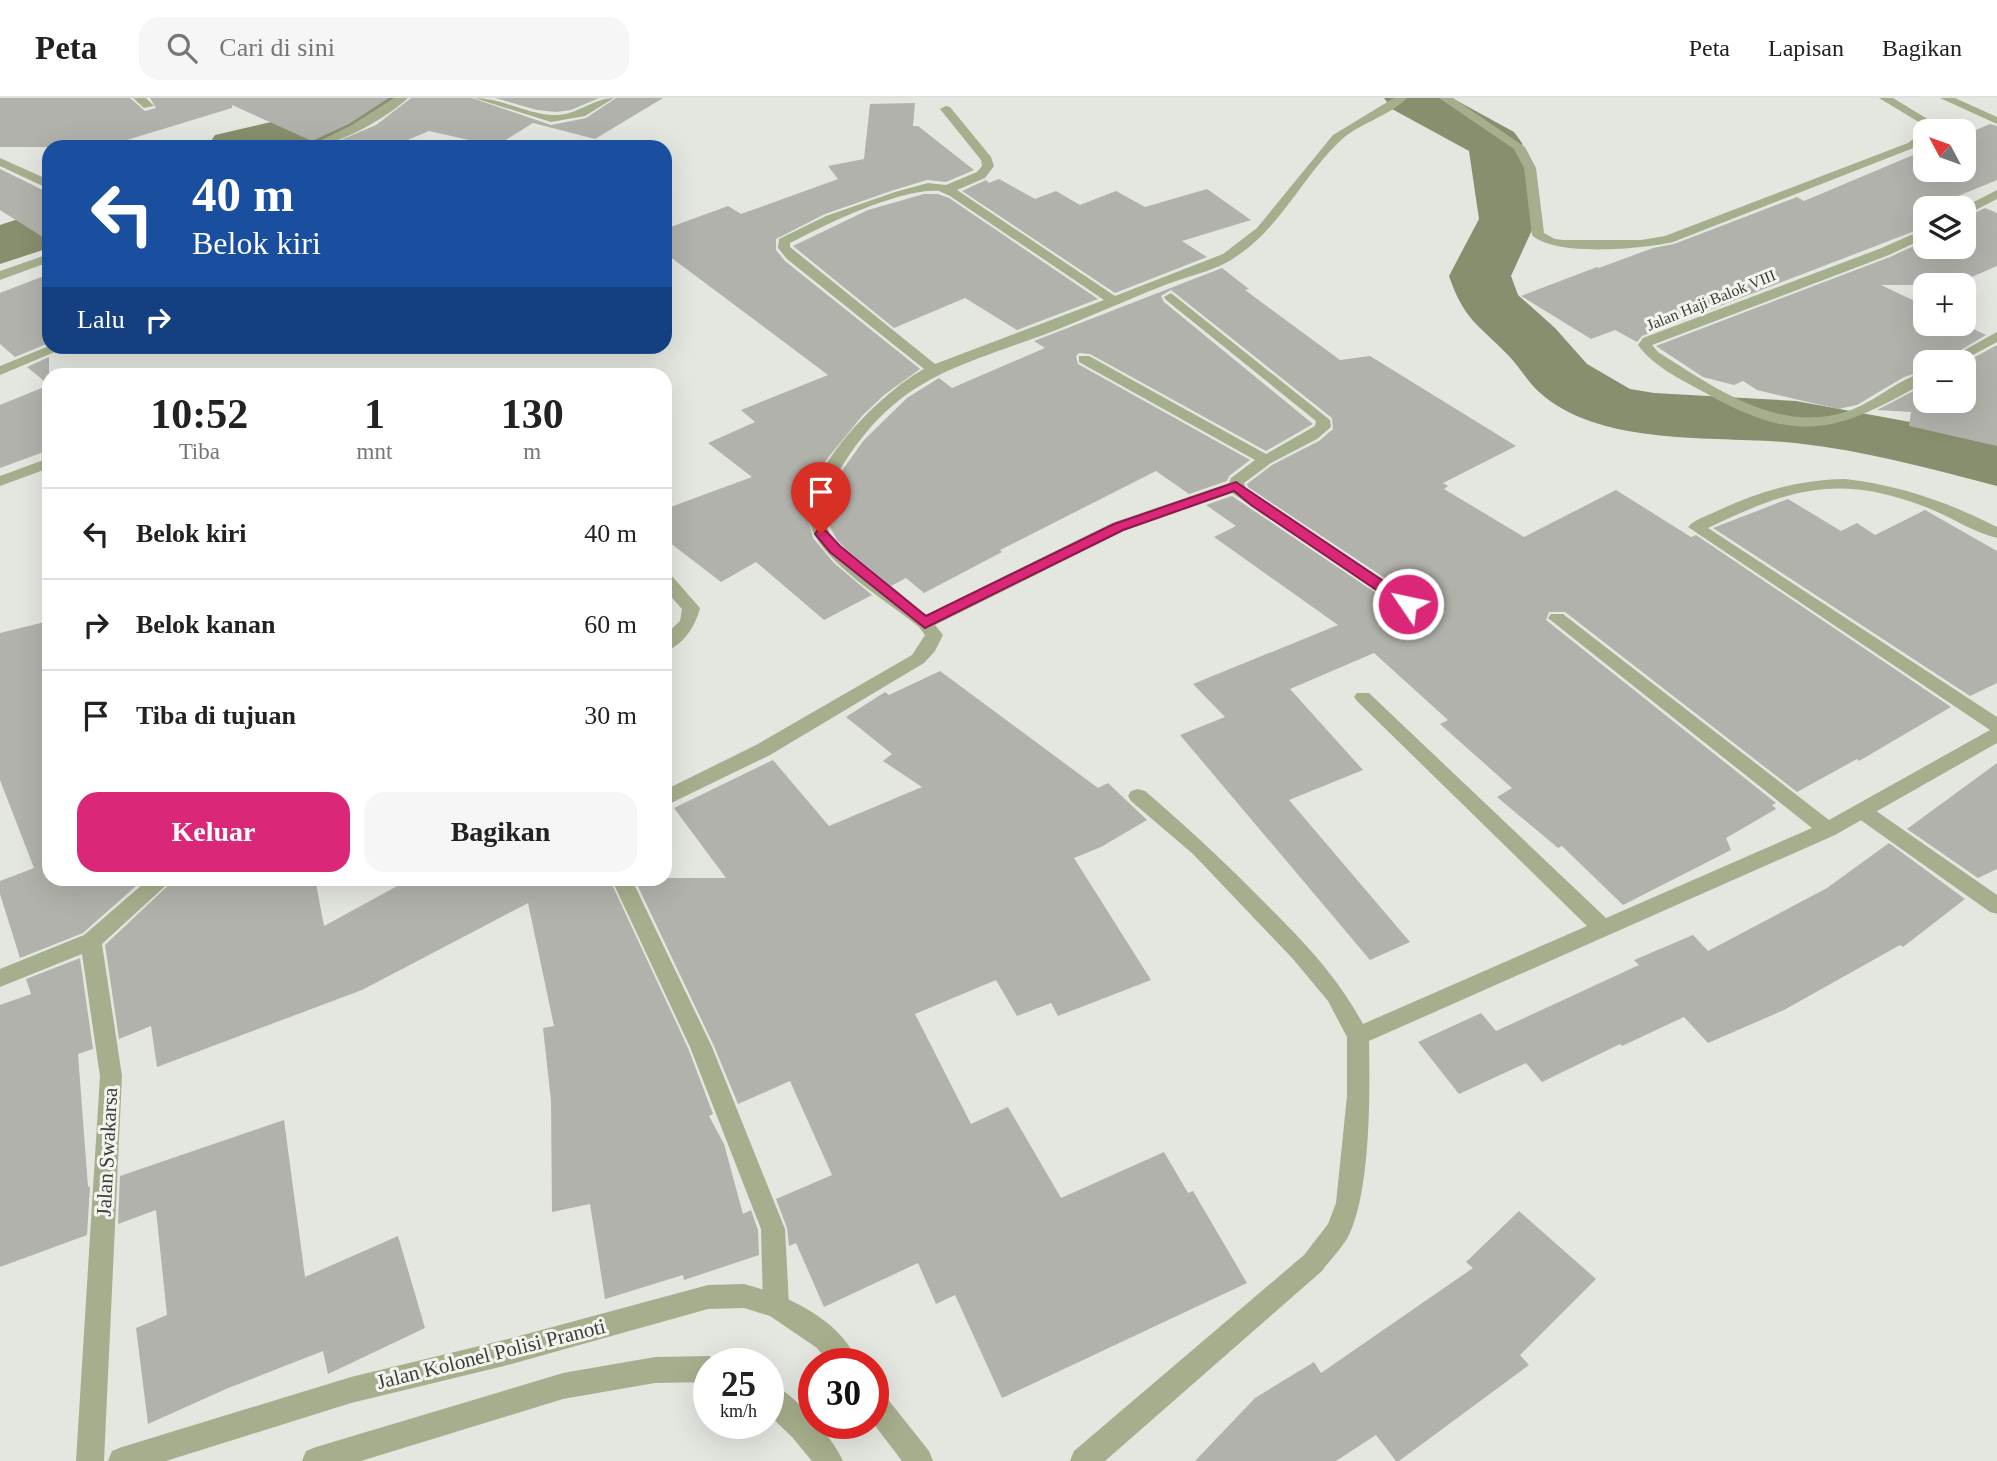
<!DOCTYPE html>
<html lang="id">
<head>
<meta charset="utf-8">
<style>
	:root { --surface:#fff; --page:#f6f6f6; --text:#222; --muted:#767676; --line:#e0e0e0; --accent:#db2777 }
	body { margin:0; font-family:Georgia,serif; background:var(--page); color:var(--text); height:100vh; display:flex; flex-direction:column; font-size:26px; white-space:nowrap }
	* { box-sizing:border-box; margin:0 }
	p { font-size:23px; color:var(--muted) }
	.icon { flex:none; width:38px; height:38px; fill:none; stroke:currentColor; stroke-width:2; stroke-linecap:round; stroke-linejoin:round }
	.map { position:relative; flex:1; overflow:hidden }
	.side { position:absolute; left:42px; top:270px; width:630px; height:518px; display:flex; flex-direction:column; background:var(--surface); border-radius:21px; box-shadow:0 7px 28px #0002 }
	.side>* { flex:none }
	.banner { position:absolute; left:42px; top:42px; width:630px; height:214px; border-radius:21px; box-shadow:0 7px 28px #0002; background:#1a4fa0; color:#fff; overflow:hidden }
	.needle { width:46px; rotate:311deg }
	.fabs { position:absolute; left:1913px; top:21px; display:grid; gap:14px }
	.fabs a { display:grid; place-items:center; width:63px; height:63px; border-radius:14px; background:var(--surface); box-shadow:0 7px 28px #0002; font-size:35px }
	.speed { position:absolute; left:693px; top:1250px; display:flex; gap:14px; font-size:35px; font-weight:700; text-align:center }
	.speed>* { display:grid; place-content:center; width:91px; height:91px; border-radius:50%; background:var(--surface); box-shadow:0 7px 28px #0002; line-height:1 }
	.speed small { font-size:18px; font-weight:400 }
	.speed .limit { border:10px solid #d22; background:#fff; color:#111 }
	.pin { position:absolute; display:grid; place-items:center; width:60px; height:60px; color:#fff; margin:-72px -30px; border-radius:50% 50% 50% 0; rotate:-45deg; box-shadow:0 0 7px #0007 }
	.pin .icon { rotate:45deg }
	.me { position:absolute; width:77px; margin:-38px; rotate:304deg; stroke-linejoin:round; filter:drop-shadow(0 0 5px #0008) }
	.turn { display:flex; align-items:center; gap:24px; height:147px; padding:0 35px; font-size:32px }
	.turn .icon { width:91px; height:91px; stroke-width:2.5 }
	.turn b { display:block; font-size:49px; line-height:60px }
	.then { display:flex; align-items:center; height:66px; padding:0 35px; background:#0003; gap:14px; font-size:26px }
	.eta { display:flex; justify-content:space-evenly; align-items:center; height:119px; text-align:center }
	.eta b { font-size:42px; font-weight:700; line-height:49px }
	.button { display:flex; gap:14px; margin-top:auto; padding:14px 35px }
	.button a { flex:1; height:80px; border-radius:21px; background:var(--accent); color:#fff; font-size:28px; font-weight:700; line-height:80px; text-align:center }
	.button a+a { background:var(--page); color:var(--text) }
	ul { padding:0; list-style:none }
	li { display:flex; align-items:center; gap:21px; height:91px; padding:0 35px; border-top:2px solid var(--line) }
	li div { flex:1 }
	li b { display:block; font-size:26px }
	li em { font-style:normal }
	header { display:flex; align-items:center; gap:42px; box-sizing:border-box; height:98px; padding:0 35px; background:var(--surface); border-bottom:2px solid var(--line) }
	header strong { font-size:33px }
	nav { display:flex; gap:38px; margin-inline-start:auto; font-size:24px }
	.search { width:490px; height:63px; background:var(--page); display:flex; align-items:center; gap:18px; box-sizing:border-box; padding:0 24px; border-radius:21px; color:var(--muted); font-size:26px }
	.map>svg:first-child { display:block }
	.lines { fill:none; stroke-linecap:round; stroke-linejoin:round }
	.river { fill:#878f6e; fill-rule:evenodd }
	.building { fill:#b1b2ac }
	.service { fill:#a6af8d; fill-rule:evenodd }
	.minor { fill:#a6af8d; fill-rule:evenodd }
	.tertiary { fill:#a6af8d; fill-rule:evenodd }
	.route { fill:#db2777; stroke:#8e194d; stroke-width:2 }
	.labels { text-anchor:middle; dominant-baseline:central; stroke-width:6; stroke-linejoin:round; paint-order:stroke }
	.far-street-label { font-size:16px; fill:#3d3d3b; stroke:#f2f4ed }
	.near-street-label { font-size:21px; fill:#3d3d3b; stroke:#f2f4ed }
</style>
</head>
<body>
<header>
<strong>Peta</strong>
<div class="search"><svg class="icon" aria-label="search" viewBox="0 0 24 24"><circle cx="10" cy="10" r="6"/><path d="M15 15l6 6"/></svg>Cari di sini</div>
<nav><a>Peta</a><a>Lapisan</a><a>Bagikan</a></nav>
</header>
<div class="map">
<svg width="1997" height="1363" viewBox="0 0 1997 1363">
	<rect width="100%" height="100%" fill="#e4e6e0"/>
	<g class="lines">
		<path class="river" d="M 333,0 L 398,0 L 390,11 L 334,41 L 302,49 L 207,49 L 215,37 L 297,18 Z
			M 1384,0 L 1452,0 L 1514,34 L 1522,45 L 1537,121 L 1511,178 L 1518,197 L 1555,230 L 1587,266 L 1630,291 L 1654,295 L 1796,303 L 1921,326 L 1997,344 L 1997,388 C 1931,371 1863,352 1795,345 C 1716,337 1601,350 1539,294 C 1527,283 1519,268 1508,257 C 1478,226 1464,222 1449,178 L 1479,121 L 1469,53 L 1392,11 Z
			M 49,111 L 49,150 L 0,166 L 0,127 Z"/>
	</g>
	<path class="building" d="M 0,0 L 130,0 L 145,13 L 156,10 L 150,0 L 389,0 L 349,26 L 312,43 L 232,7 L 232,10 L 104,49 L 0,49 Z
		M 411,0 L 472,0 L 551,27 L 586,20 L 616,0 L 663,0 L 595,41 L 533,25 L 496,48 L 429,33 L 391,49 L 324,49 L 376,27 Z
		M 495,0 L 599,0 L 571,12 L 556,14 L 537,12 Z
		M 915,5 L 913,28 L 918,28 L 974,72 L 946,84 L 927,82 L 894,92 L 825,116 L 776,141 L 776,152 L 785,163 L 920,271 L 884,297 L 862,318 L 823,366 L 811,392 L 807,416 L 813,440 L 834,465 L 872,497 L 824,522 L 756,464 L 721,484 L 665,441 L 665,411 L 752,379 L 708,345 L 755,324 L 741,312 L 828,277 L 665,155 L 665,131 L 728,108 L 741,116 L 838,81 L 828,68 L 864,61 L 870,6 Z
		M 1990,26 L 1997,28 L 1997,82 L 1958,98 L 1970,103 L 1959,110 L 1925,110 L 1925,129 L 1642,238 L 1637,244 L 1615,232 L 1591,241 L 1521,198 L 1597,169 L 1599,170 L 1653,150 L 1674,146 L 1797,99 L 1804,103 L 1925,52 L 1925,72 L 1964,72 L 1964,37 Z
		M 0,71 L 49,95 L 49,143 L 0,112 Z
		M 999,81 L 1035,101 L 1056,93 L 1080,107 L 1116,93 L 1145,109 L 1207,91 L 1251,122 L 1182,143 L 1207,159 L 1115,195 L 962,93 L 986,82 L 989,85 Z
		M 924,96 L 938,96 L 949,100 L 1098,201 L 1017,232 L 965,200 L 894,230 L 793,148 L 868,112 Z
		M 1985,110 L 1997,115 L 1997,168 L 1953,187 L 1881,187 L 1925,208 L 1925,226 L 1963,226 L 1986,237 L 1941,264 L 1925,264 L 1925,272 L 1904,279 L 1857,307 L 1838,311 L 1757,292 L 1743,283 L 1734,287 L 1703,279 L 1656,248 L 1890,159 L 1925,143 L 1925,149 L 1964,149 L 1964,120 Z
		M 1222,170 L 1249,191 L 1245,192 L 1340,262 L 1370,258 L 1516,348 L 1443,385 L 1448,388 L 1444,391 L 1524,439 L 1616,392 L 1691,439 L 1696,437 L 1951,609 L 1859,663 L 1857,661 L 1797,694 L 1565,514 L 1549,514 L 1546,522 L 1776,705 L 1772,707 L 1776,711 L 1726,740 L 1731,752 L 1623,807 L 1562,748 L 1558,750 L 1497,699 L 1512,690 L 1440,626 L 1448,622 L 1374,555 L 1290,591 L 1363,672 L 1289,702 L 1410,844 L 1370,862 L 1180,637 L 1225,619 L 1193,586 L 1338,527 L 1214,439 L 1236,428 L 1206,407 L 1232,398 L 1401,512 L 1414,513 L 1419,508 L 1415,500 L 1248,389 L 1247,386 L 1272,367 L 1319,343 L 1333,331 L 1332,320 L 1171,192 L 1161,198 L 1164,204 L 1313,326 L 1266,353 L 1090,256 L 1079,255 L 1076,258 L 1078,266 L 1250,362 L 1229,378 L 1227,383 L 1189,396 L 1156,373 L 1000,452 L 1002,454 L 924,495 L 906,480 L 891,488 L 847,452 L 837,442 L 829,427 L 830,402 L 843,371 L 864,342 L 907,300 L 939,280 L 952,290 L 1045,250 L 1034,243 Z
		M 49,176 L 49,245 L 15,259 L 0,246 L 0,195 Z
		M 1997,247 L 1997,348 L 1909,328 L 1911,314 L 1877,312 L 1925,287 L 1925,303 L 1964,303 L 1964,265 Z
		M 49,259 L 49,287 L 27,269 Z
		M 49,287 L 49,352 L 0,370 L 0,307 Z
		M 1788,401 L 1841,433 L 1857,425 L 1875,437 L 1925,412 L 1997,453 L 1997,585 L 1970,598 L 1713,430 Z
		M 49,523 L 49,780 L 145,780 L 83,835 L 20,860 L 0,796 L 0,783 L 34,770 L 0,682 L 0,535 Z
		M 940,573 L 1098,690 L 1108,685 L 1147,722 L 1101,749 L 1074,760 L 1151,882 L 1058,918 L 1051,905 L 1017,918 L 996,882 L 915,916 L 971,1026 L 1008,1009 L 1061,1100 L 1164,1054 L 1188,1095 L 1193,1093 L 1247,1185 L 1002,1300 L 955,1197 L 936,1206 L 918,1165 L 824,1209 L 796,1145 L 789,1148 L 787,1130 L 776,1101 L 832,1077 L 790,983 L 738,1006 L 714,948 L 634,780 L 726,780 L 674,710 L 773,662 L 829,728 L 922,689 L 883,663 L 892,656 L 846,619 L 885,594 L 889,597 Z
		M 1997,665 L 1997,771 L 1978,780 L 1907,731 Z
		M 1889,745 L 1965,801 L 1903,849 L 1900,847 L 1784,912 L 1708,945 L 1684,919 L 1622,948 L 1620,946 L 1542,984 L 1526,965 L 1459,996 L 1418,944 L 1481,915 L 1496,933 L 1639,867 L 1634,862 L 1693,837 L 1708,853 L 1827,790 Z
		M 176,780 L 315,780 L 324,828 L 412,780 L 609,780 L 688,950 L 713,1016 L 709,1018 L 724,1046 L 743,1116 L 751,1112 L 758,1132 L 759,1157 L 684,1182 L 683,1177 L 605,1201 L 590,1106 L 552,1114 L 551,1003 L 543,930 L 554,928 L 528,805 L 362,892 L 157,969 L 151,928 L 119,941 L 105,847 Z
		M 80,860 L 93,951 L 78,956 L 88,1089 L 90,1088 L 87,1137 L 0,1169 L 0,907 L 31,896 L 26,881 Z
		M 284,1022 L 305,1179 L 398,1138 L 425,1230 L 328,1276 L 323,1253 L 226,1291 L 148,1326 L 136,1230 L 167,1217 L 156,1112 L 118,1126 L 120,1078 Z
		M 1519,1113 L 1596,1181 L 1520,1257 L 1529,1267 L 1399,1363 L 1396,1363 L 1376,1337 L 1336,1363 L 1195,1363 L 1255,1300 L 1314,1264 L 1321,1275 L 1473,1170 L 1466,1164 Z"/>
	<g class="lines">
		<path class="service" d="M 1862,706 L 1869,708 L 1997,797 L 1997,816 L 1990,814 L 1855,718 L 1852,713 L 1855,708 Z
			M 709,1258 L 720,1265 L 709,1265 L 709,1284 L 655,1285 L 563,1301 L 361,1363 L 302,1363 L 306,1353 L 316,1349 L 563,1275 L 655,1259 Z
			M 768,1284 C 793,1294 832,1338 843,1363 L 812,1363 L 792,1339 L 768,1316 Z"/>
		<path class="minor" d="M 133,0 L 146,0 L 154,8 L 144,10 Z
			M 394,0 L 408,0 C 387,20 336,49 307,49 L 350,28 Z
			M 474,0 C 503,0 530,18 556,17 C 578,17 593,0 614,0 L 585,18 L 551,24 Z
			M 1394,0 L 1407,0 C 1388,19 1359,25 1340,43 C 1302,79 1280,131 1234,160 C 1217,172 1186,179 1165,187 C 1124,203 1085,221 1043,237 C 953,270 896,281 841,370 C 830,388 820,415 829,435 C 839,456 905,500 926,517 L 1112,425 L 1229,385 L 1231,380 L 1255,362 L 1079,264 L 1079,258 L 1089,258 L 1266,356 L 1315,328 L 1316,323 L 1166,202 L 1164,199 L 1171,195 L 1330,322 L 1331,329 L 1317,341 L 1271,365 L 1244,385 L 1246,391 L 1414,502 L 1417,506 L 1414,510 L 1402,510 L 1232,395 L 1124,433 L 935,527 L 943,537 L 935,553 L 924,565 L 770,657 L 665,708 L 665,692 L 756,647 L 912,557 L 925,537 L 919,529 C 887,503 836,473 815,438 C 784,386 884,292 924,271 L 787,161 L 778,150 L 779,141 L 826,118 L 895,94 L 928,85 L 946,87 L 977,74 L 982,68 L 981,62 L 940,11 L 946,8 L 950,9 L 991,59 L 994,68 L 985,80 L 957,92 L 1115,198 L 1223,156 L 1257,130 L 1333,37 ZM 939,93 L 950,98 L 1104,202 L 935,266 L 790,149 L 790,145 L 798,141 C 831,124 902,90 939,93 Z
			M 1439,0 L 1453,0 L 1525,49 L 1536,70 L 1544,135 L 1555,141 L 1564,142 L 1641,142 L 1665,138 L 1908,45 L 1922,34 L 1922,26 L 1879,0 L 1893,0 L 1934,25 L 1933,33 L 1925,33 L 1925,43 L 1916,49 L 1673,144 C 1643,151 1554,159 1532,137 L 1524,70 L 1514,51 Z
			M 1940,0 L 1955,0 L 1997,19 L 1997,26 Z
			M 0,60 L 49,82 L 49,91 L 0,68 Z
			M 1997,92 L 1997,101 L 1964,118 L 1962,110 Z
			M 1925,131 L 1925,140 L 1889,157 L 1652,247 L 1658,254 C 1714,289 1778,337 1848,313 C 1875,304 1898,281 1925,274 L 1925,284 C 1835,336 1796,347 1702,293 C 1680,281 1653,268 1638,247 L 1643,240 L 1879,151 Z
			M 49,156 L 49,164 L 0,182 L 0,173 Z
			M 1997,234 L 1997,244 L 1960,264 L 1943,264 Z
			M 49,248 L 69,248 L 0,277 L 0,268 Z
			M 49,360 L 49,370 L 0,388 L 0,378 Z
			M 1845,381 C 1899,387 1948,404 1997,429 L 1997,440 C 1972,434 1948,417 1923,408 C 1837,375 1787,392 1708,430 L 1997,619 L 1997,645 L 1835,737 L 1369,943 C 1370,994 1371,1094 1348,1139 C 1341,1151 1330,1162 1322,1173 L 1105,1363 L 1070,1363 L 1074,1353 L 1304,1157 L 1328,1126 L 1336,1105 L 1347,998 L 1347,939 L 1328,903 L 1293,861 L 1193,756 L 1131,703 L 1128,698 L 1131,693 L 1138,691 L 1145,693 C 1187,729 1227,766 1266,806 C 1304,844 1337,878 1363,926 L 1587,828 L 1357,603 L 1354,599 L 1357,595 L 1369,595 L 1606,820 L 1812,730 L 1548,520 L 1551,516 L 1563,516 L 1829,722 L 1990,632 L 1688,429 C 1695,421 1707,418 1717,413 C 1759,393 1798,382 1845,381 Z
			M 665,476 L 671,477 L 700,510 C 696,527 683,548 665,553 L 665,537 L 680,523 L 682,511 L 665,492 Z
			M 150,780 L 174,780 L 102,846 L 122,978 L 104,1363 L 76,1363 L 100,978 L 82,856 L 0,889 L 0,871 L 84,837 Z
			M 611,780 L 631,780 L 712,949 L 785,1131 L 789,1207 L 785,1216 L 776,1219 L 767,1216 L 763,1207 L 761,1131 L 690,949 Z"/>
		<path class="tertiary" d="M 744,1186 C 786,1197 841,1221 858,1265 L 829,1265 L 817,1250 L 770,1218 L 744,1210 L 708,1211 L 504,1268 L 351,1305 L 166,1363 L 108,1363 L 112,1353 L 122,1349 L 351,1279 L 504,1242 L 708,1187 Z
			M 873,1290 L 882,1294 L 929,1353 L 933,1363 L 902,1363 L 873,1325 Z"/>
	</g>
	<path class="route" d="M 1236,384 L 1413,503 L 1413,510 L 1403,510 L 1251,407 L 1234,393 L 1123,432 L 925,530 L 830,454 L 815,436 L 817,433 L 826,433 L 840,448 L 926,518 L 1114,426 Z"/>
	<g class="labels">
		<g class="far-street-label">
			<text transform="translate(1711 202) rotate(-22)">Jalan Haji Balok VIII</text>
		</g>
		<g class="near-street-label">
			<text transform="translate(107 1054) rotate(-87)">Jalan Swakarsa</text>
			<text transform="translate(491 1256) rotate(-14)">Jalan Kolonel Polisi Pranoti</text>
		</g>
	</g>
</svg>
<div class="fabs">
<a><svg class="needle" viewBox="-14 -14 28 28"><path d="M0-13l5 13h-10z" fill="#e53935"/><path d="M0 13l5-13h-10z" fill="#767676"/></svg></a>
<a><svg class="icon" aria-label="layers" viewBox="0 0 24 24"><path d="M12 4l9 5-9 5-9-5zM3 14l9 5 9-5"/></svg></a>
<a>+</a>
<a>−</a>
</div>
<div class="speed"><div>25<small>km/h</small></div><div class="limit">30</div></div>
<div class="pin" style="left:821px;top:436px;background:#d93025"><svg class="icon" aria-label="arrive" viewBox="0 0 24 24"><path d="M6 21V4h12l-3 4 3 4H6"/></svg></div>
<svg class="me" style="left:1408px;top:506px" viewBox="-20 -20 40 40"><circle r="17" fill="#db2777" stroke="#fff" stroke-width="3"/><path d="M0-11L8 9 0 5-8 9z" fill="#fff"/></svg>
<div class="banner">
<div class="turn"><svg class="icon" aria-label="left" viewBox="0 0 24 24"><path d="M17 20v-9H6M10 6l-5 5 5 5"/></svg><div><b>40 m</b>Belok kiri</div></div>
<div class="then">Lalu<svg class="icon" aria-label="right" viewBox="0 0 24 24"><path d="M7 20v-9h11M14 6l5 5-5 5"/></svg></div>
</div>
<section class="side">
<div class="eta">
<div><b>10:52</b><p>Tiba</p></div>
<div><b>1</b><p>mnt</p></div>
<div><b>130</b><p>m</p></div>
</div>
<ul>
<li><svg class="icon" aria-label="left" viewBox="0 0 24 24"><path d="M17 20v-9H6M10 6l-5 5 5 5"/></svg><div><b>Belok kiri</b></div><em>40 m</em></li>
<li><svg class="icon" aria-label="right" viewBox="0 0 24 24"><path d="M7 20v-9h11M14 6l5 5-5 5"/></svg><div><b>Belok kanan</b></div><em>60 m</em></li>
<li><svg class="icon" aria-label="arrive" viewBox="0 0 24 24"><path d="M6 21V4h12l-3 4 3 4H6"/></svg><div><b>Tiba di tujuan</b></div><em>30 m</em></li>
</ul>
<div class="button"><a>Keluar</a><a>Bagikan</a></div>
</section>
</div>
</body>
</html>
